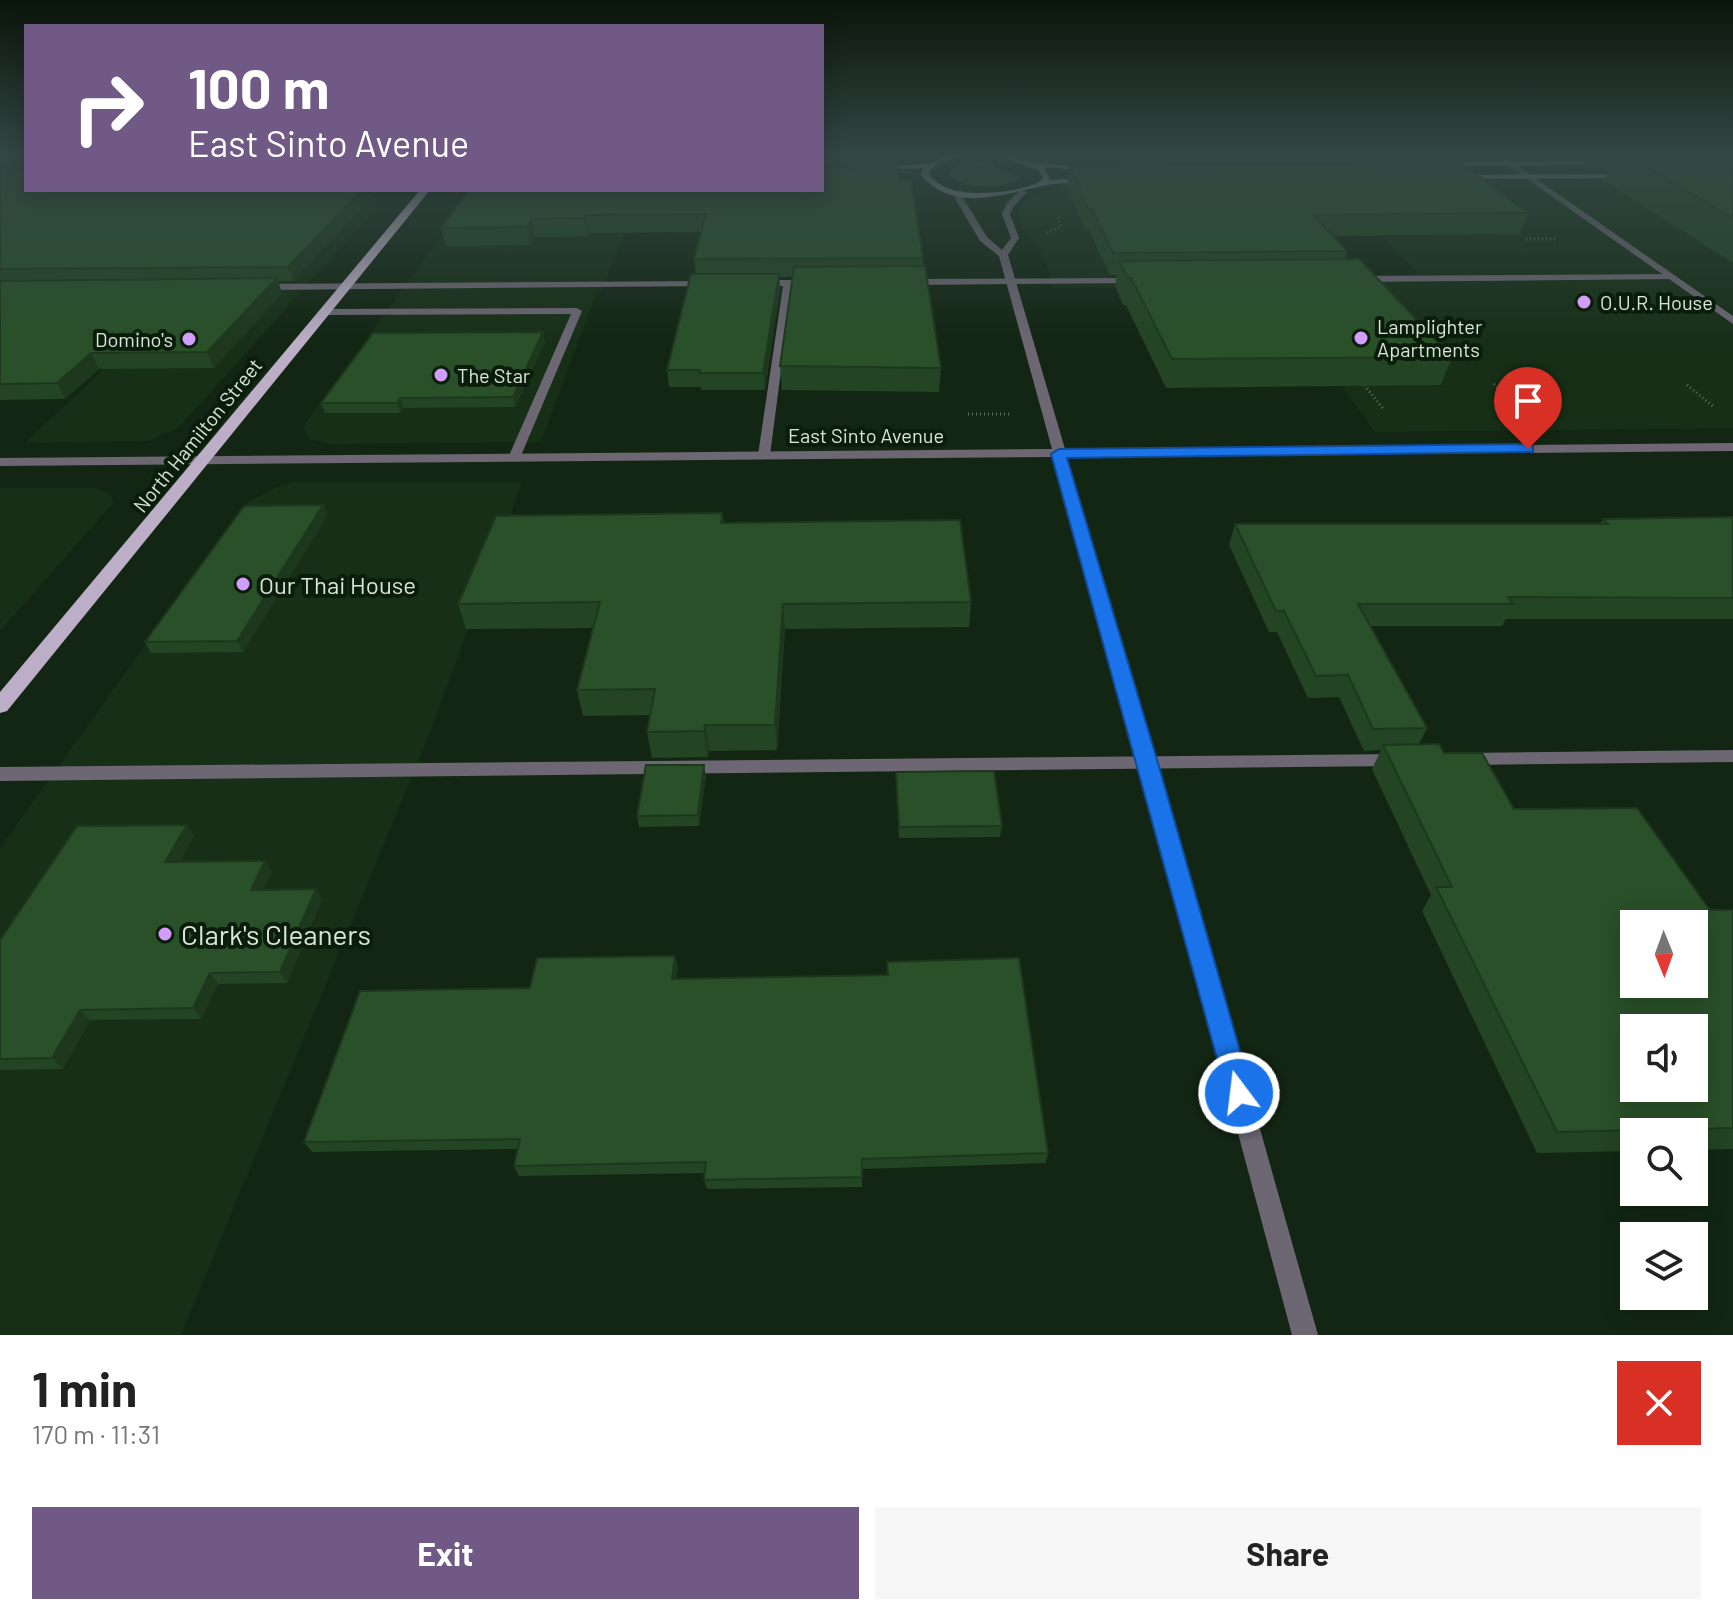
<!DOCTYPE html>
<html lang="en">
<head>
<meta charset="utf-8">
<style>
	:root { --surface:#fff; --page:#f6f6f6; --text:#222; --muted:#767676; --accent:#715985 }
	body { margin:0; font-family:Barlow,sans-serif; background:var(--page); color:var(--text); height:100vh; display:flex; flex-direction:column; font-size:30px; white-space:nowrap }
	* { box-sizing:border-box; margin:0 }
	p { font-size:26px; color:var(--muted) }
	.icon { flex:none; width:44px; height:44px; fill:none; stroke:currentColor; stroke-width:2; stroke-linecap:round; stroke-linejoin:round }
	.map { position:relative; height:1335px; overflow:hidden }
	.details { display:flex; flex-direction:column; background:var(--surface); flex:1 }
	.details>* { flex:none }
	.top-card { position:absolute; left:24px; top:24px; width:800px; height:168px; border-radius:0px; box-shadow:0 4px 20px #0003; background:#715985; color:#fff; overflow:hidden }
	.needle { width:52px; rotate:179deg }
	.tools { position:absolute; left:1620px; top:910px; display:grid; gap:16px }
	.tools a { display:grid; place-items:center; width:88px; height:88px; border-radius:0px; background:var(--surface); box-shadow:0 4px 20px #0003; font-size:40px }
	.pin { position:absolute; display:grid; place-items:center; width:68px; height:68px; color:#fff; margin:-82px -34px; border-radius:50% 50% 50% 0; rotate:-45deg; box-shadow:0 0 8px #0007 }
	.pin .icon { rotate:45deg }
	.me { position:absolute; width:88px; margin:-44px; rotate:345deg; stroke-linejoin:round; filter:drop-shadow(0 0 6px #0008) }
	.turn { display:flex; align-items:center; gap:28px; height:168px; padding:0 32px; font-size:36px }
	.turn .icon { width:104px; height:104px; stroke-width:2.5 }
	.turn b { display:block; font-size:56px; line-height:68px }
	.round { display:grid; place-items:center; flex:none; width:84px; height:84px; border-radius:0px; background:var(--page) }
	.head { display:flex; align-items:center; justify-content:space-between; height:136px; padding:0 32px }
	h1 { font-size:48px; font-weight:700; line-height:60px }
	.primary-button { display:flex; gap:16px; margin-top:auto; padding:16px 32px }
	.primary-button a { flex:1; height:92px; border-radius:0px; background:var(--accent); color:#fff; font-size:32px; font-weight:700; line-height:92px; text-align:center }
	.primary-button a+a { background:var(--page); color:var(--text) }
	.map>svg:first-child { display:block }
	.built { fill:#172f17; fill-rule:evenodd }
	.green { fill:#354b34 }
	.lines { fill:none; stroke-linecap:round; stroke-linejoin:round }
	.path { stroke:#5e6e5e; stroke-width:3; stroke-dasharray:1 3; stroke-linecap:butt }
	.lane { fill:#6d6773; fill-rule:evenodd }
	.street { fill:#6d6773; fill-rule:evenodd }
	.secondary { fill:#998fa2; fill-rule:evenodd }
	.primary { fill:#bbaec6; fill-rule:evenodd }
	.wall { fill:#234523 }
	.shaded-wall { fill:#1d381d }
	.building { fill:#295029; stroke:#1d381d; stroke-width:2; fill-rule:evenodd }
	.route { fill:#1a73e8; stroke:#114b97; stroke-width:2 }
	.poi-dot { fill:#d29dfd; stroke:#0a1d0a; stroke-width:3 }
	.labels { text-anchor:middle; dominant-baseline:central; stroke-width:8; stroke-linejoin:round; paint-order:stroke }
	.far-poi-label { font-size:20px; fill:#d9e5d8; stroke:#0a1d0a; text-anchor:start }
	.far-street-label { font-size:20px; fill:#d9e5d8; stroke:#0a1d0a }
	.poi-label { font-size:24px; fill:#d9e5d8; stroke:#0a1d0a; text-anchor:start }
	.near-poi-label { font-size:28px; fill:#d9e5d8; stroke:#0a1d0a; text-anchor:start }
</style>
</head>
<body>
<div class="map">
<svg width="1733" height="1335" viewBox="0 0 1733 1335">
	<rect width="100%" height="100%" fill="#132613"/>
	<path class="built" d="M 923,155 L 1733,155 L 1733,428 L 1375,432 L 1269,286 L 1054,288 L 1039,245 L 1027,235 L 1018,218 L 1020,207 L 1029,198 L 1062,186 L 1049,160 L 924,160 ZM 1334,187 L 1419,274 L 1419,275 L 1261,276 Z
		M 642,192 L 601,291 L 597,291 L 541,442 L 331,444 L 310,439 L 305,433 L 304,427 L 309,418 L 467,201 Z
		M 372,194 L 383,201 L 178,428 L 148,441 L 25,443 L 183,294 Z
		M 293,482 L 522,482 L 429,735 L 181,1335 L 0,1335 L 0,848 L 248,502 L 277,487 Z
		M 0,488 L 97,488 L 111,495 L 113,503 L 0,631 Z"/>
	<path class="green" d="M 986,161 L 994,162 L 995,168 L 1022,177 C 1004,190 963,191 948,173 L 959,165 Z"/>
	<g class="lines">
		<path class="path" d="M 1047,233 L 1061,226 L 1057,216
			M 1526,239 L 1555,239
			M 1362,382 L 1384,410
			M 1494,384 L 1518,409
			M 1687,385 L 1714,407
			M 968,414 L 1011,414"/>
		<path class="lane" d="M 1670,274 L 1673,275 L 1673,279 L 1358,282 L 1353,279 L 1358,276 Z
			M 1134,278 L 1137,279 L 1137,283 L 906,285 L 901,282 L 906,279 Z
			M 810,280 L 815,283 L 813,285 L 792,286 L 770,455 L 768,458 L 760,458 L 758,455 L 783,286 L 758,286 L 753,283 L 758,280 Z
			M 710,281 L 713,282 L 713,286 L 262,290 L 257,287 L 262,284 Z
			M 577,308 L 582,311 L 520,458 L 514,462 L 508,458 L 571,314 L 324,315 L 319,312 L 324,309 Z
			M 1733,750 L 1733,762 L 1466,765 L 1460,764 L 1457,759 L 1460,754 L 1466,753 Z
			M 1398,754 L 1404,755 L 1407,760 L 1404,765 L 1398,766 L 0,781 L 0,767 Z"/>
		<path class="street" d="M 1493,155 L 1502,155 L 1733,316 L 1733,324 Z
			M 1020,190 L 1027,192 L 1014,206 L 1010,214 L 1019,238 L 1008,255 L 1065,449 L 1733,443 L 1733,451 L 1067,457 L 1157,763 L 1318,1335 L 1292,1335 L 1139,763 L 1054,457 L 0,466 L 0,458 L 1052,449 L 999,256 L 980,241 L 955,198 L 957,191 L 963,191 L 963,198 L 987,237 L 1002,250 L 1011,238 L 1002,214 L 1007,203 Z"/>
		<path class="secondary" d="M 949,155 L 1009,155 L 1034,162 L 1095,169 L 1091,171 L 1044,167 L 1050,180 L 1086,178 L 1090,180 C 1079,185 1065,182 1053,184 C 1010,191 955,216 921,175 L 923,168 L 877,170 L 873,168 L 930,163 ZM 967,156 L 1000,157 L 1039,170 L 1043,179 C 1026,193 970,197 950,189 C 941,186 935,181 929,175 L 930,170 L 940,163 Z
			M 1607,161 L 1610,165 L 1443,166 L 1439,164 L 1443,162 Z
			M 1626,174 L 1629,178 L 1458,179 L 1454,177 L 1458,175 Z"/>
		<path class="primary" d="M 420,190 L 430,190 L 7,711 L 0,713 L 0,692 Z"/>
	</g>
	<path class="wall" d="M 0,155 L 26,155 L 26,190 L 378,190 L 293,281 L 278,281 L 282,293 L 214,368 L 99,369 L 65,399 L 0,400 Z
		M 822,155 L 897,155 L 897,169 L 899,180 L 923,258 L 923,266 L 941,368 L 939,392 L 782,390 L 780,366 L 792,277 L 779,277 L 780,289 L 765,390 L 701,390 L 701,387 L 669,387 L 667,370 L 696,274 L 694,259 L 701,232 L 589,233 L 588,236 L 535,237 L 530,245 L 446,246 L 441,228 L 822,190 Z
		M 1054,155 L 1425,155 L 1424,159 L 1108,164 L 1057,161 Z
		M 1563,155 L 1733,155 L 1733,263 L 1604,181 L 1608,171 L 1588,171 L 1583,168 L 1587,158 L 1568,158 Z
		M 1070,167 L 1528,213 L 1520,234 L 1333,236 L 1347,251 L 1345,259 L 1452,357 L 1441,385 L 1166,388 L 1126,305 L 1123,305 L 1115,286 L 1117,275 L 1110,275 L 1089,230 L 1085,230 L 1067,187 Z
		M 545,342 L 515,407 L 403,408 L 400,413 L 325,413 L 321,403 Z
		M 323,505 L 327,516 L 243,652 L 151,653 L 145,642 Z
		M 722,513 L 724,523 L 971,602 L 969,627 L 785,629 L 777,750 L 709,751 L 708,757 L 652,758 L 647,732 L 650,715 L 583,716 L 577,690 L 593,628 L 466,629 L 458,604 Z
		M 1733,517 L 1733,619 L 1506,619 L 1502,626 L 1370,626 L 1427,728 L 1419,744 L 1444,753 L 1514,809 L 1710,910 L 1733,910 L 1733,1149 L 1694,1150 L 1694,1132 L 1634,1132 L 1634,1151 L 1537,1153 L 1422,911 L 1431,895 L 1372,769 L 1381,750 L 1364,751 L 1339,697 L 1308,698 L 1277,632 L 1269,632 L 1229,545 L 1235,524 L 1600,524 L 1603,519 Z
		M 896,772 L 1002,826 L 1000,837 L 899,838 Z
		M 706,776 L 699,826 L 639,827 L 637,816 Z
		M 194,836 L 179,862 L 265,861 L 272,872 L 263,890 L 316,889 L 322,900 L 287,983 L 218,984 L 201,1019 L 90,1020 L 63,1069 L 0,1070 L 0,940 Z
		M 675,956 L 678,967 L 676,979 L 887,976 L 887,962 L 1048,1153 L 1046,1163 L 862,1169 L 862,1187 L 707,1189 L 704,1180 L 705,1173 L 519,1176 L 514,1166 L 518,1149 L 312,1152 L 304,1142 L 530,988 Z"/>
	<path class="shaded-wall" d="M 362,190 L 378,190 L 293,281 L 288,267 Z
		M 586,215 L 589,233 L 588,236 L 584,218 Z
		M 532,219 L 535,237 L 530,245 L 527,227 Z
		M 779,274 L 780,289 L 765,390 L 763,373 Z
		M 277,278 L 282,293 L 214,368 L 207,352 Z
		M 543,332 L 545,342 L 515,407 L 513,397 Z
		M 91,353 L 99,369 L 65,399 L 57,383 Z
		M 400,398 L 403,408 L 400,413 L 397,403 Z
		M 323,505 L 327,516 L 243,652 L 237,641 Z
		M 783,604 L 785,629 L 777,750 L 775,725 Z
		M 705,725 L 709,751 L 708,757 L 704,731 Z
		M 704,765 L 706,776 L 699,826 L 698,815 Z
		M 187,825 L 194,836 L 173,874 L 165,862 Z
		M 265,861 L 272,872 L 258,901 L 251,890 Z
		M 316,889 L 322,900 L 287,983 L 280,972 Z
		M 675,956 L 678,967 L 675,990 L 672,979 Z
		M 210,973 L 218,984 L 201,1019 L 193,1008 Z
		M 80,1010 L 90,1020 L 63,1069 L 52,1058 Z"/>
	<path class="building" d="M 0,155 L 26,155 L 26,190 L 362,190 L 288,267 L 0,269 L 0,167 L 19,170 L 23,168 L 20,161 L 0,158 Z
		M 822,155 L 858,155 L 861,156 L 897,155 L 897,158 L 822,157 Z
		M 1626,155 L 1733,155 L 1733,218 Z
		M 1461,163 L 1528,213 L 1313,215 L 1347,251 L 1113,253 L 1092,209 L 1088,209 L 1070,167 Z
		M 822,167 L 898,169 L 899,180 L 911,180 L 923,258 L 694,259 L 706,214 L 586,215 L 584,218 L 532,219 L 527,227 L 441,228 L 469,190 L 822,190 Z
		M 1359,259 L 1452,357 L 1172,359 L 1131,278 L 1128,278 L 1119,261 Z
		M 925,266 L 941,368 L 780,366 L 794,267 Z
		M 691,274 L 779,274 L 763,373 L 699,373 L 700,370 L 667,370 Z
		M 277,278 L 207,352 L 91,353 L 57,383 L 0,384 L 0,281 Z
		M 543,332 L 513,397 L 400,398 L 397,403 L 321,403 L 373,333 Z
		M 323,505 L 237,641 L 145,642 L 244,506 Z
		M 722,513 L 721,523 L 960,520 L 971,602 L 783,604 L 775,725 L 705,725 L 704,731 L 647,732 L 655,689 L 577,690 L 600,602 L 458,604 L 496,516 Z
		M 1733,517 L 1733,598 L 1508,597 L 1513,604 L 1358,604 L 1427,728 L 1373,729 L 1348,675 L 1316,676 L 1284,611 L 1276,611 L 1235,524 L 1608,524 L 1603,519 Z
		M 1439,744 L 1444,753 L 1482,753 L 1514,809 L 1637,808 L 1710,910 L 1733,910 L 1733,1128 L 1557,1132 L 1436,887 L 1452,887 L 1383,745 ZM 1634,924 L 1694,924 L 1694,984 L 1634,984 ZM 1634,1028 L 1694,1028 L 1694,1088 L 1634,1088 Z
		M 646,765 L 704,765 L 698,815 L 637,816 Z
		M 994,771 L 1002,826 L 899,827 L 896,772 Z
		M 187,825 L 165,862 L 265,861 L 251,890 L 316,889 L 280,972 L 210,973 L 193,1008 L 80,1010 L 52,1058 L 0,1059 L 0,940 L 77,826 Z
		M 675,956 L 672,979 L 888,975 L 887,962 L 1019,958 L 1048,1153 L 862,1159 L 862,1177 L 704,1180 L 706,1162 L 514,1166 L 520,1139 L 304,1142 L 360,991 L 530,988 L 537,958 Z"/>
	<linearGradient id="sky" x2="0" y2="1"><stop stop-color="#0a150a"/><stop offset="0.45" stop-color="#334744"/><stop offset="1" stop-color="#334744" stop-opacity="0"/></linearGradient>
	<rect width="1733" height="342" fill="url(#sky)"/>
	<path class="route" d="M 1528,444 L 1533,446 L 1533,452 L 1067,458 L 1158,763 L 1252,1093 L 1248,1102 L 1239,1106 L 1229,1102 L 1051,454 L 1059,449 Z"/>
	<g class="poi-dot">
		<circle cx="1584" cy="302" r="8"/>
		<circle cx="1361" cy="338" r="8"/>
		<circle cx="189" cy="339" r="8"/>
		<circle cx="441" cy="375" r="8"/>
		<circle cx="243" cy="584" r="8"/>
		<circle cx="165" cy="934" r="8"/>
	</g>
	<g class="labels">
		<g class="far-poi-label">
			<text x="1600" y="302">O.U.R. House</text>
			<text x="1377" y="326">Lamplighter<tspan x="1377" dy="23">Apartments</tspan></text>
			<text x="173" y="339" text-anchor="end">Domino's</text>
			<text x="457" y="375">The Star</text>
		</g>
		<g class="far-street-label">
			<text transform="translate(197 435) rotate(-51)">North Hamilton Street</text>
			<text x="866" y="435">East Sinto Avenue</text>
		</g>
		<g class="poi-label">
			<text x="259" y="584">Our Thai House</text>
		</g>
		<g class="near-poi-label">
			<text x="181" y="934">Clark's Cleaners</text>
		</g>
	</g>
</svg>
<div class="tools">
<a><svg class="needle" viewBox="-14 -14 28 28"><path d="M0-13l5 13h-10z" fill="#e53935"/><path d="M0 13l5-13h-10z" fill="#767676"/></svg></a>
<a><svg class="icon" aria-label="sound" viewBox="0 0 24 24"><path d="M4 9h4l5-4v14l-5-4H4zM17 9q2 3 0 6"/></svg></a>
<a><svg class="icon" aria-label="search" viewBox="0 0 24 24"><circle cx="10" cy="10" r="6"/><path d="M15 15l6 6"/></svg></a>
<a><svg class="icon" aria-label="layers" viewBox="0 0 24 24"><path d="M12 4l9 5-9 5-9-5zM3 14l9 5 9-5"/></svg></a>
</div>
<div class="pin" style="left:1528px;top:449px;background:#d93025"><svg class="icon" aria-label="arrive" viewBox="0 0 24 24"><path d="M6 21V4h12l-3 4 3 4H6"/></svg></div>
<svg class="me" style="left:1239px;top:1093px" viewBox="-20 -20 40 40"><circle r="17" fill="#1a73e8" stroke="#fff" stroke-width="3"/><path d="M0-11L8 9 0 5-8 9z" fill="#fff"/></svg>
<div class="top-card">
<div class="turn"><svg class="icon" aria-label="right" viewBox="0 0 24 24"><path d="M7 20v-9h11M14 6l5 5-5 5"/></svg><div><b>100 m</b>East Sinto Avenue</div></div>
</div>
</div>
<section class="details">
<div class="head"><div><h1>1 min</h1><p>170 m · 11:31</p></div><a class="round" style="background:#d93025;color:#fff"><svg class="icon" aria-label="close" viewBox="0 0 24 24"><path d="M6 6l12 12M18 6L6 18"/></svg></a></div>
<div class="primary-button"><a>Exit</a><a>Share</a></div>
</section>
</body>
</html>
